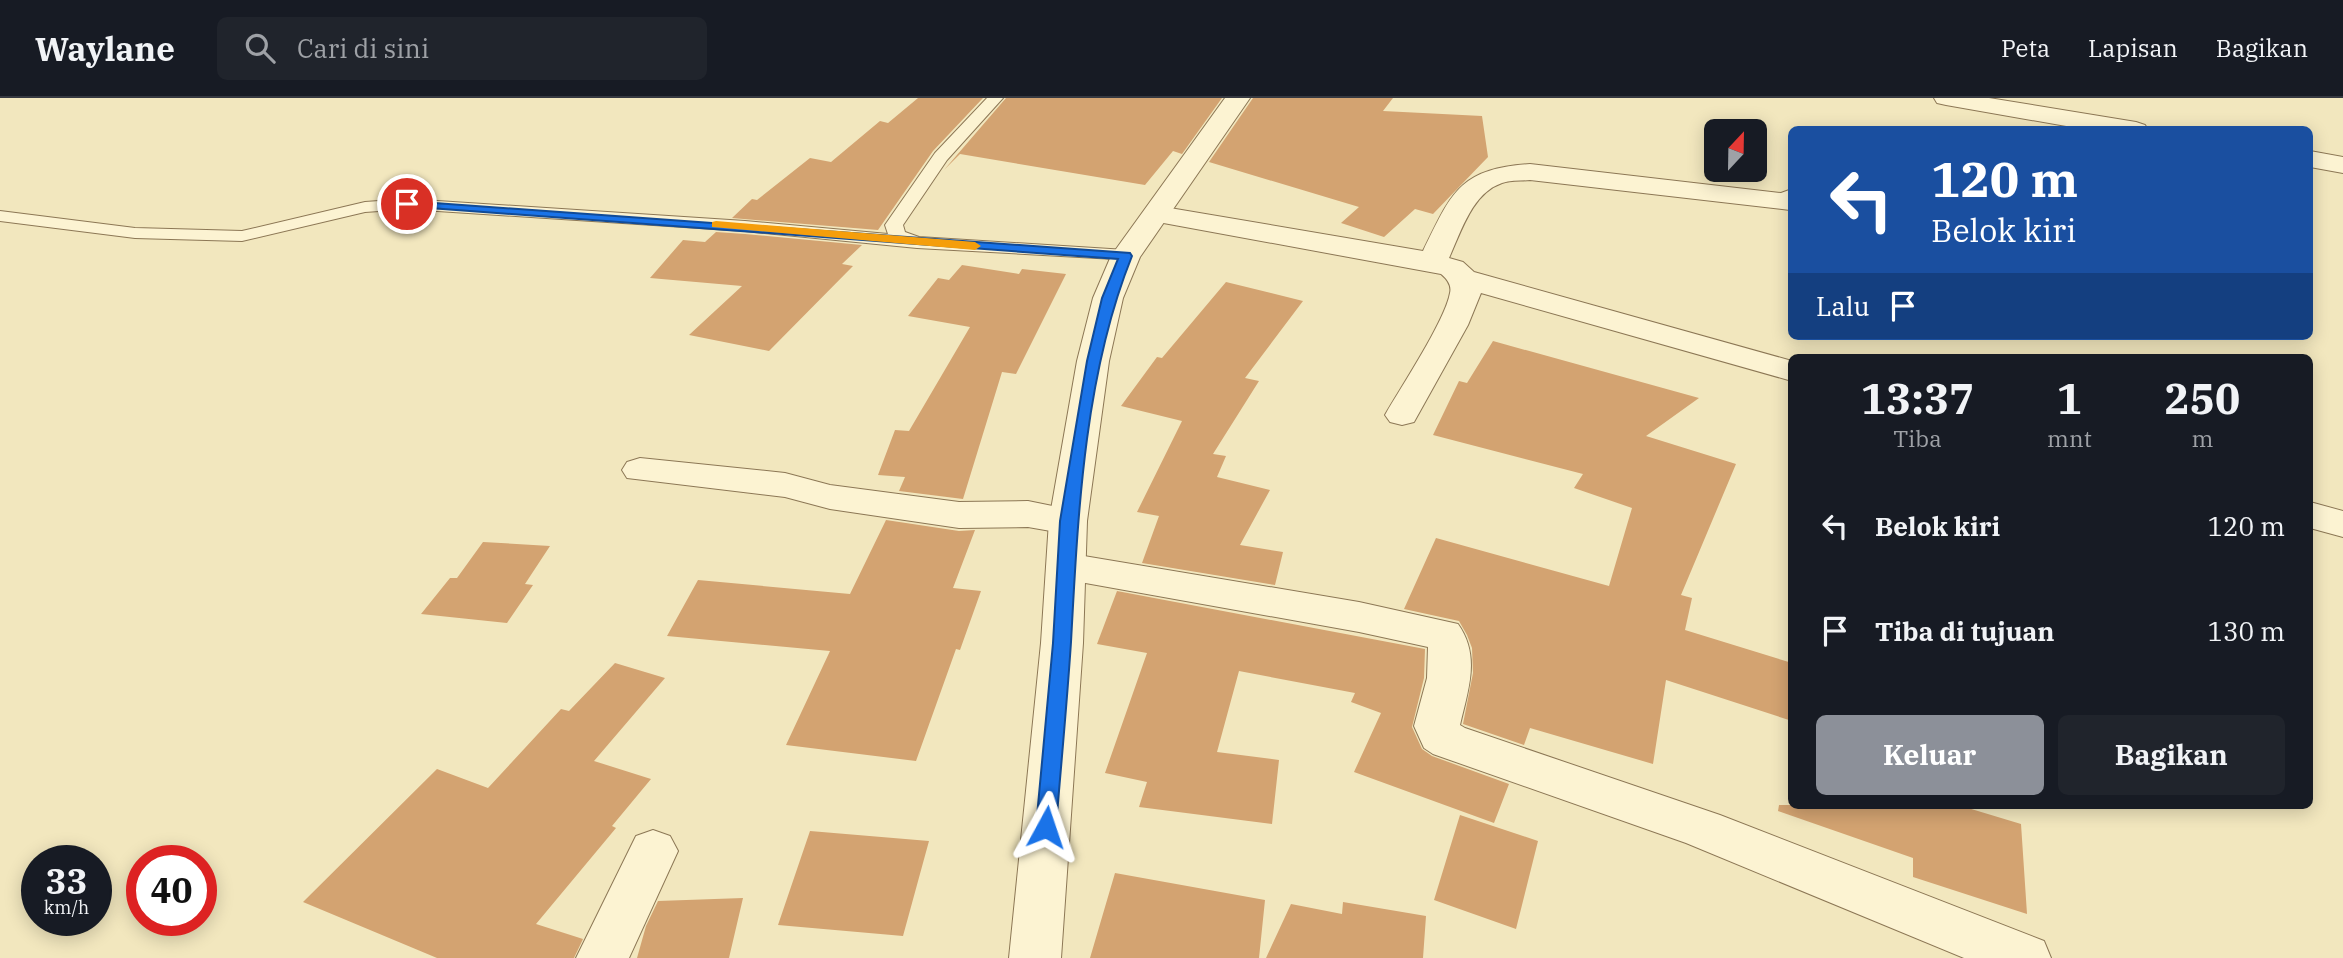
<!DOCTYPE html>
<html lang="id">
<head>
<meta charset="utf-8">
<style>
	:root { --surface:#171b24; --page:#20242c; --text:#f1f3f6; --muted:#9ea1a6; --line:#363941; --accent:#8c9099 }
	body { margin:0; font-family:"IBM Plex Serif",serif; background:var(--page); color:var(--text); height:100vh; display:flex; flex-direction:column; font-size:26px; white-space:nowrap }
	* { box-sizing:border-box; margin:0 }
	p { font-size:23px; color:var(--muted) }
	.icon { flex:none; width:38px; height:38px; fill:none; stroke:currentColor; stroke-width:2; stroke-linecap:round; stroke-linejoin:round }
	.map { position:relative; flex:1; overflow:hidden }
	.drawer { position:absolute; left:1788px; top:256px; width:525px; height:455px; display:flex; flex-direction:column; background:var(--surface); border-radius:10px; box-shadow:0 4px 18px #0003 }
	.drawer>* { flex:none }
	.guide { position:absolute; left:1788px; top:28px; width:525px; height:214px; border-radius:10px; box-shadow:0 4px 18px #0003; background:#1a4fa0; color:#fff; overflow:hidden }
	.needle { width:46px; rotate:22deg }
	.fabs { position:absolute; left:1704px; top:21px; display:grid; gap:14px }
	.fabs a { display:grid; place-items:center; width:63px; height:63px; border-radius:10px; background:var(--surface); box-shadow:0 4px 18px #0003; font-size:35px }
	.speed { position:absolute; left:21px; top:747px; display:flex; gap:14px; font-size:35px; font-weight:700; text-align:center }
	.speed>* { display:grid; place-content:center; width:91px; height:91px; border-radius:50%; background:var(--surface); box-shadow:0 4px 18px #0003; line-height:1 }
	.speed small { font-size:18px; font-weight:400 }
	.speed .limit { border:10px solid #d22; background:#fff; color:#111 }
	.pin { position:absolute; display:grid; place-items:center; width:60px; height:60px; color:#fff; margin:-30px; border:4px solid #fff; border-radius:50%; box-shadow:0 2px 7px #0007 }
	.me { position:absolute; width:77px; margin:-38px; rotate:5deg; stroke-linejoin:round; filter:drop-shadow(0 0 5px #0008) }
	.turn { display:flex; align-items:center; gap:24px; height:147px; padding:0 28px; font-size:32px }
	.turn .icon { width:91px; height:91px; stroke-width:2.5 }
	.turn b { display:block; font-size:49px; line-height:60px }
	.then { display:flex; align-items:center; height:66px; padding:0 28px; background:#0003; gap:14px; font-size:26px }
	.eta { display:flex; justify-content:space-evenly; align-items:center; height:119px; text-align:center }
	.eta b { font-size:42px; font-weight:700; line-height:49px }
	.action { display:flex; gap:14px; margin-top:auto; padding:14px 28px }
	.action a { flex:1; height:80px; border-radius:10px; background:var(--accent); color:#fff; font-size:28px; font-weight:700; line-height:80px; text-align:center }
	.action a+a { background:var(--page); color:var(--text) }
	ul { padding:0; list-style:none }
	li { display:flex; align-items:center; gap:21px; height:105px; padding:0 28px }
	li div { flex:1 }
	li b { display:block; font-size:26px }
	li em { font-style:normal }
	header { display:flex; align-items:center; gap:42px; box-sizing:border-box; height:98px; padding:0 35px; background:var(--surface); border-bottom:2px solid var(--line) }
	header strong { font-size:33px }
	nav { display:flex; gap:38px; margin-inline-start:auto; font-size:24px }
	.search { width:490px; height:63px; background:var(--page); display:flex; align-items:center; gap:18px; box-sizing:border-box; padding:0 24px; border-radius:10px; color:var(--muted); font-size:26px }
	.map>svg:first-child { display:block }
	.building { fill:#d3a371 }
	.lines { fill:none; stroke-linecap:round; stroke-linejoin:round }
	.service-casing { stroke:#8c7755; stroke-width:2 }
	.minor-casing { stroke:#8c7755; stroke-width:2 }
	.tertiary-casing { stroke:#8c7755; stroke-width:2 }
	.service { fill:#fcf3d2; fill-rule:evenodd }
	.minor { fill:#fcf3d2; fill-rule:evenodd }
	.tertiary { fill:#fcf3d2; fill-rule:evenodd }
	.route { fill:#1a73e8; stroke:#114b97; stroke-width:2 }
	.slow { fill:#f59e0b }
</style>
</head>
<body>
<header>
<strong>Waylane</strong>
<div class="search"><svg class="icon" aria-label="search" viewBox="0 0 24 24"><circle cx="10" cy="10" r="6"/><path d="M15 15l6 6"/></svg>Cari di sini</div>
<nav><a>Peta</a><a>Lapisan</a><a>Bagikan</a></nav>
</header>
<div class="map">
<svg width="2343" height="860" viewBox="0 0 2343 860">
	<rect width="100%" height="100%" fill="#f2e7be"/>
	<path class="building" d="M 918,0 L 983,0 L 933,53 L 878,132 L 732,120 L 752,101 L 757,102 L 810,60 L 831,64 L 880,23 L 888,25 Z
		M 1006,0 L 1222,0 L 1182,56 L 1173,53 L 1145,87 L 960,56 L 944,72 Z
		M 1253,0 L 1393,0 L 1383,13 L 1482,18 L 1488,59 L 1433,116 L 1415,111 L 1384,139 L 1341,125 L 1359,109 L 1209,64 Z
		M 716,134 L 745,136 L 862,147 L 842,166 L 853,168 L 769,253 L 689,237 L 742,188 L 650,180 L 683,142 L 705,144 Z
		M 962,167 L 1019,176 L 1022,171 L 1066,176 L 1016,276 L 1002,274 L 963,401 L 899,393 L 905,379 L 878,377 L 895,332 L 909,333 L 970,229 L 908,218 L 938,180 L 949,182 Z
		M 1226,184 L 1303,203 L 1245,280 L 1259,283 L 1213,356 L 1226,358 L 1217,379 L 1270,392 L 1240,447 L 1283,454 L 1275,487 L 1142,465 L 1159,418 L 1137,414 L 1182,323 L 1121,308 L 1157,259 L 1162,260 Z
		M 1493,243 L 1699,300 L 1646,338 L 1736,366 L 1681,497 L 1692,500 L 1685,532 L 1792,565 L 1792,623 L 1666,582 L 1653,666 L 1530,630 L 1524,647 L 1463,626 L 1473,575 L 1472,550 L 1467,537 L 1459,523 L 1404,511 L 1436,440 L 1609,488 L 1632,410 L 1574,390 L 1583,376 L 1433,337 L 1459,283 L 1467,285 Z
		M 886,422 L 959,433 L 975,432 L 953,490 L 981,493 L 960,552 L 956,551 L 916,663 L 786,647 L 830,553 L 667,538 L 698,482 L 850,496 Z
		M 483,444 L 550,448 L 525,486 L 533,487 L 507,525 L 421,516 L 450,480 L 457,480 Z
		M 1117,493 L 1425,551 L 1424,580 L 1412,629 L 1422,651 L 1432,658 L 1509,686 L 1494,725 L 1354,674 L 1381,615 L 1351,604 L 1355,595 L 1239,573 L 1217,654 L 1279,662 L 1272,726 L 1139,709 L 1147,684 L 1105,675 L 1147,555 L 1097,546 Z
		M 615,565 L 665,580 L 594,663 L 651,681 L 612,728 L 616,730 L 536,826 L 583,841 L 574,860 L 437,860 L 303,804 L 437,671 L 488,690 L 561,611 L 569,613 Z
		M 1779,707 L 1958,707 L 2021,726 L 2027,816 L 1913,779 L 1913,760 L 1778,713 Z
		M 1460,717 L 1538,743 L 1516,831 L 1434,802 Z
		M 810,733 L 929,743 L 903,838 L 778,827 Z
		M 1115,775 L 1265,802 L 1259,860 L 1090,860 Z
		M 743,800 L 729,860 L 637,860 L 646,828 L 658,803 Z
		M 1343,804 L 1426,818 L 1423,860 L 1266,860 L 1291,806 L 1342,816 Z"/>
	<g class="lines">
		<g class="service-casing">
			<path id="service" d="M 987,0 L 1003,0 L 947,62 L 903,127 L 905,134 L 919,139 L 1126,152 L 1133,154 L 1135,158 L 1133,162 L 917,150 L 745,133 L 407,111 L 365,114 L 242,143 L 135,140 L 0,123 L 0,113 L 135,130 L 242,133 L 365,104 L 407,101 L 745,123 L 888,136 L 885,127 L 935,55 Z"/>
		</g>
		<g class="minor-casing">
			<path id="minor" d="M 1934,0 L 1989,0 L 2136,24 L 2145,27 L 2148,32 L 2089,32 L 1946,7 L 1937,5 Z
				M 2310,53 L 2343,59 L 2343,75 L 2310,69 Z
				M 1530,66 L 1781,95 L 1792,91 L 1790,112 L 1530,82 C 1521,83 1511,82 1502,85 C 1472,95 1461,134 1449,160 L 1463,164 L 1474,174 L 1792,263 L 1792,283 L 1481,195 L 1468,227 L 1414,324 L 1402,327 L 1390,324 L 1385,317 C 1401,289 1445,223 1450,195 C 1452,187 1447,181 1441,176 L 1158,124 L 1148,122 L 1144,116 L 1148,110 L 1158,108 L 1423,153 C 1452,94 1459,71 1530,66 Z
				M 640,360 L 785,375 L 830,387 L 959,404 L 1028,403 L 1082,414 L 1087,423 L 1082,432 L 1068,436 L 1028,429 L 959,430 L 830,411 L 785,399 L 627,380 L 622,372 L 627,364 Z
				M 2310,404 L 2343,413 L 2343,439 L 2310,430 Z
				M 1066,455 L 1359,504 L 1458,526 C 1481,558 1468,592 1460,627 L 1465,630 L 1720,717 L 2044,843 L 2051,860 L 1964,860 L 1686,745 L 1433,656 L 1424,650 L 1414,628 L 1427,580 L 1428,549 L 1359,534 L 1052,479 L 1046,469 L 1052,459 Z
				M 653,732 L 670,738 L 678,753 L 629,860 L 576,860 L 636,738 Z"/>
		</g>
		<g class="tertiary-casing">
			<path id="tertiary" d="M 1225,0 L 1250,0 L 1140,159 L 1123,200 L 1109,263 L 1087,423 L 1083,545 L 1061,860 L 1009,860 L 1041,545 L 1049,423 L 1077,263 L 1093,200 L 1111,158 Z"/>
		</g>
		<use href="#service" class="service"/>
		<use href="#minor" class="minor"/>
		<use href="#tertiary" class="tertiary"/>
	</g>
	<path class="route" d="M 407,103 L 1130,155 L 1132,158 C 1084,277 1078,416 1071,544 C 1067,605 1061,667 1056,729 L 1053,735 L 1046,737 L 1039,735 L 1036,729 L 1053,545 L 1060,423 L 1087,263 L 1102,200 L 1118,161 L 403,108 L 403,104 Z"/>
	<path class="slow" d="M 716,123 L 975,144 L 981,148 L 975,152 L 712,129 L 712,124 Z"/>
</svg>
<div class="fabs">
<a><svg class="needle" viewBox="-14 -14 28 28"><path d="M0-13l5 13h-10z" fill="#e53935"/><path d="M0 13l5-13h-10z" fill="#9ea1a6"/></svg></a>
</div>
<div class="speed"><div>33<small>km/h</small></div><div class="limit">40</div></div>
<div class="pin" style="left:407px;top:106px;background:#d93025"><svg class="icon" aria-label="arrive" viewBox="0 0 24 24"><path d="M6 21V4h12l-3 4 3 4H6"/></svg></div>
<svg class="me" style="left:1046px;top:729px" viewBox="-20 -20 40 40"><path d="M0-17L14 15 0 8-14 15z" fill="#1a73e8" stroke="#fff" stroke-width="4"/></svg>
<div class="guide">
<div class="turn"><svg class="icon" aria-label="left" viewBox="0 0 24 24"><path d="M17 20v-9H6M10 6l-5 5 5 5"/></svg><div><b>120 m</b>Belok kiri</div></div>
<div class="then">Lalu<svg class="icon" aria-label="arrive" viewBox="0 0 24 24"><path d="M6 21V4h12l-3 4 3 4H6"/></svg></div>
</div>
<section class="drawer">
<div class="eta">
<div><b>13:37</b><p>Tiba</p></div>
<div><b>1</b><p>mnt</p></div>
<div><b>250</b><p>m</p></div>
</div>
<ul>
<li><svg class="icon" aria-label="left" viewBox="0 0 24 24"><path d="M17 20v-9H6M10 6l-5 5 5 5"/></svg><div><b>Belok kiri</b></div><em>120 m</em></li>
<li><svg class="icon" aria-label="arrive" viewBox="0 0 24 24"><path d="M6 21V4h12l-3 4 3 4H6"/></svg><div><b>Tiba di tujuan</b></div><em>130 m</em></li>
</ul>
<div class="action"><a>Keluar</a><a>Bagikan</a></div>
</section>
</div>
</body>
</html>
